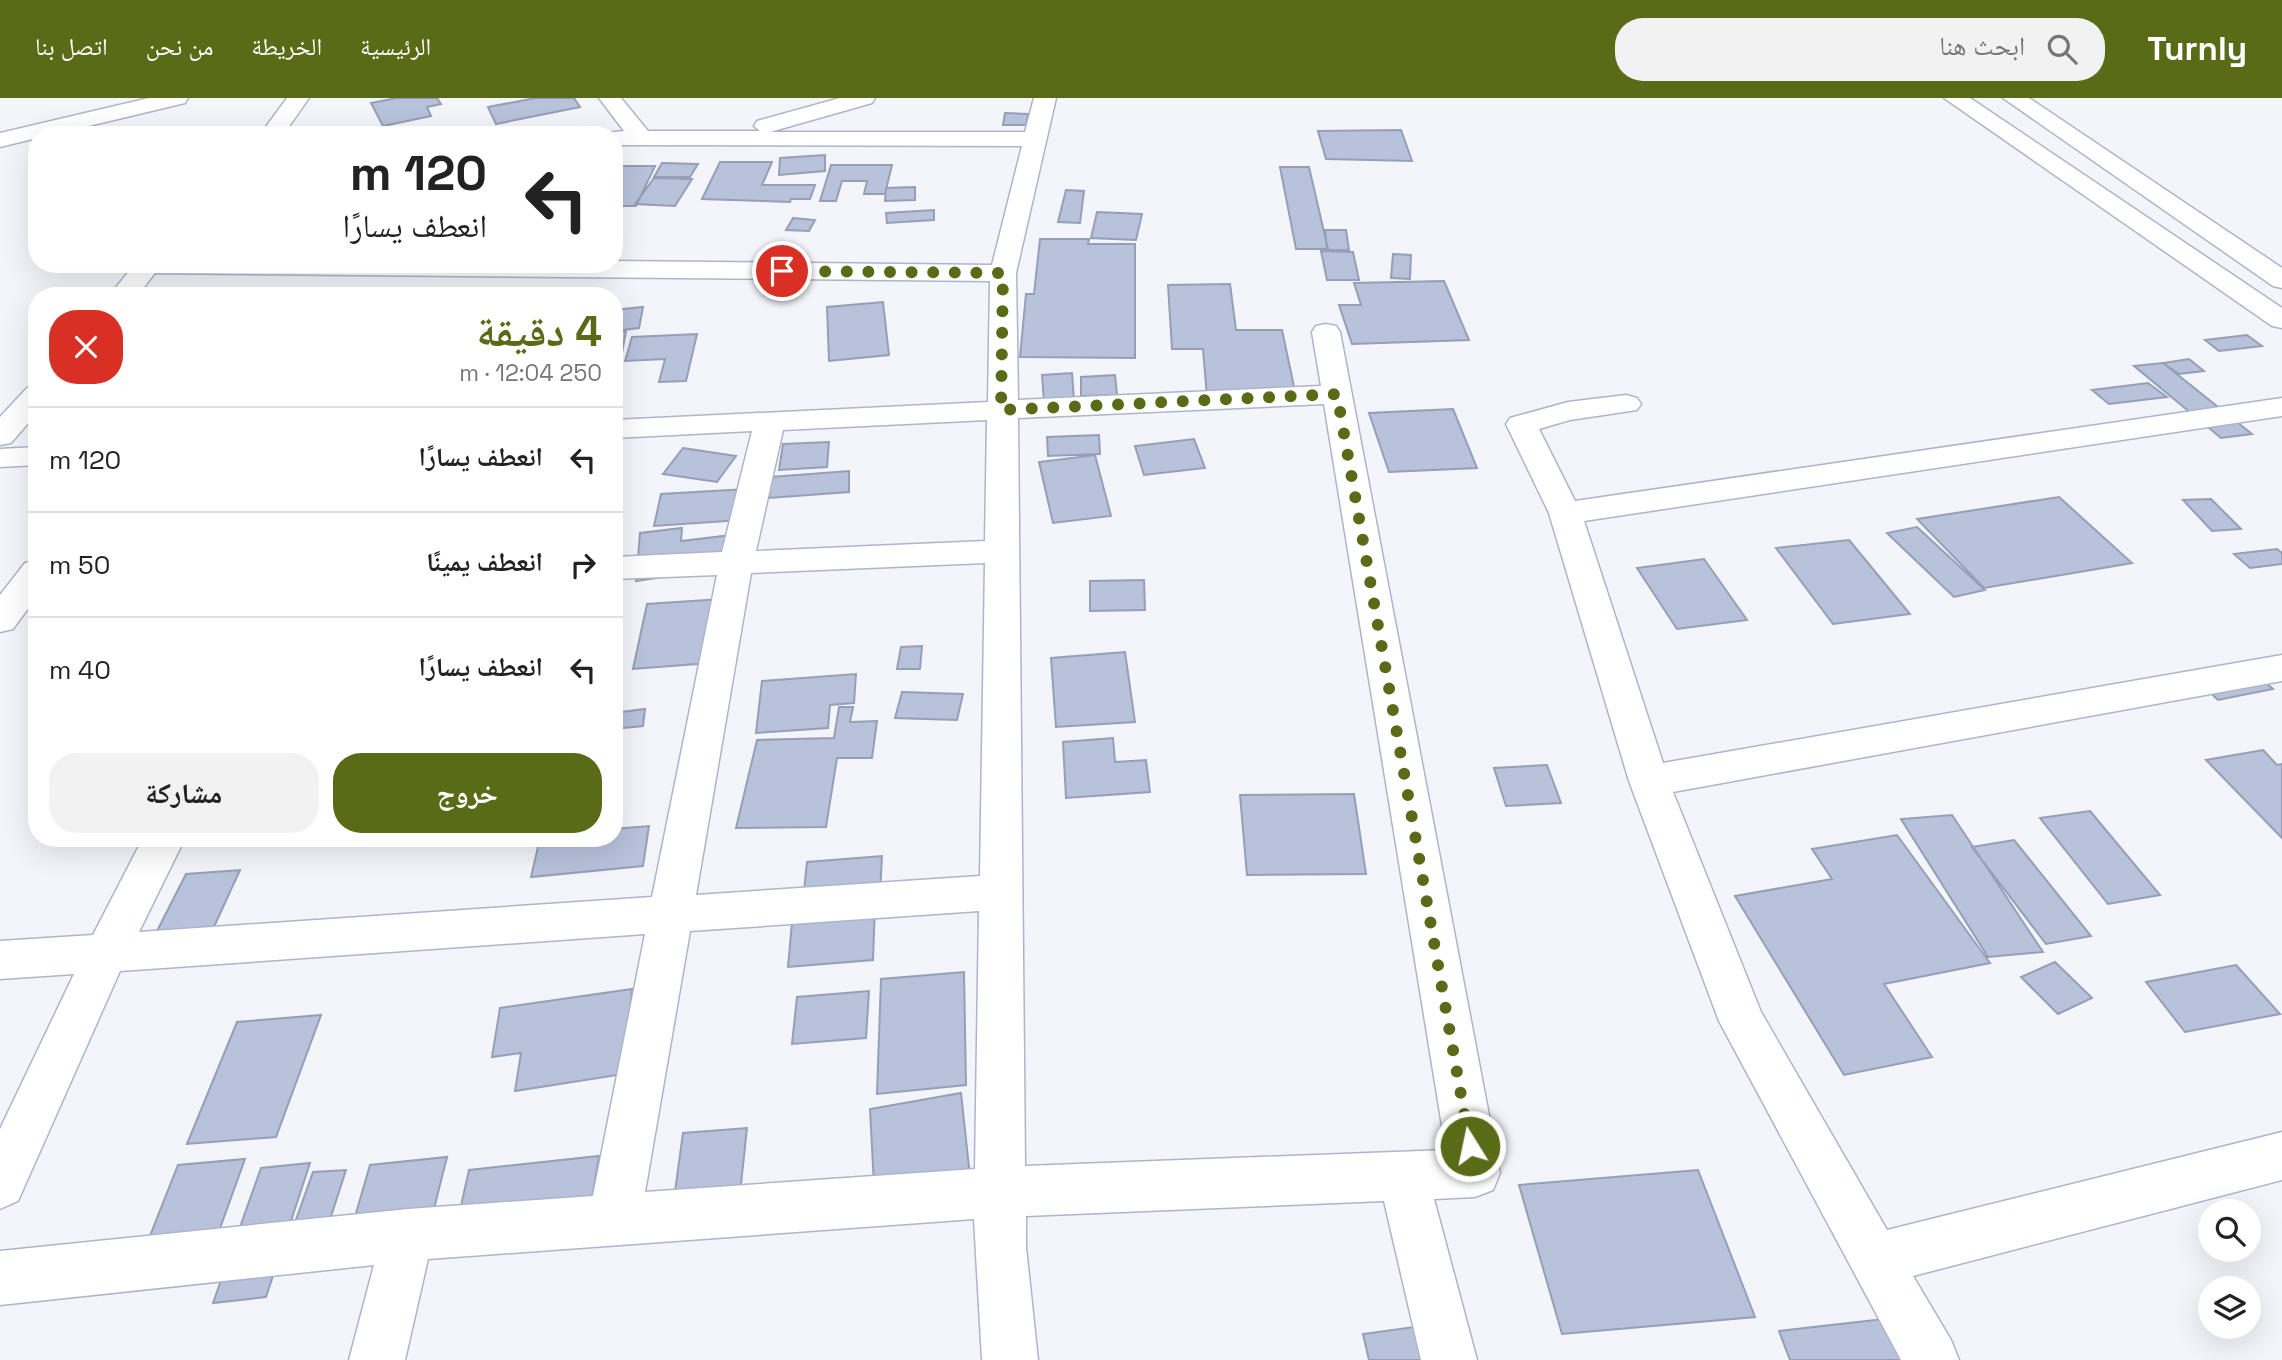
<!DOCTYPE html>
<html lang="ar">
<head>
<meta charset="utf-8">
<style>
	:root { --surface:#fff; --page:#f2f2f2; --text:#222; --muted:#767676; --line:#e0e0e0; --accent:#5a6b17 }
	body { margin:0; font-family:"Space Grotesk","Noto Naskh Arabic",sans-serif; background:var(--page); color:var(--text); direction:rtl; height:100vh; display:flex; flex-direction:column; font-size:26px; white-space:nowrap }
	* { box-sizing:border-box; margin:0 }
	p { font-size:23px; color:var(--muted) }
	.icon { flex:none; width:38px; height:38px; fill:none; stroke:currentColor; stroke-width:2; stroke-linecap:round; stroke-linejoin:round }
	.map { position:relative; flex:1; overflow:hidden; direction:ltr }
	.panel { position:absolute; left:28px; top:189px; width:595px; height:560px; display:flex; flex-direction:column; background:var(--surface); border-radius:28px; box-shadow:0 7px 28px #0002; direction:rtl }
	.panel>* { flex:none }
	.top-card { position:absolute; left:28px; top:28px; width:595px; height:147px; border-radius:28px; box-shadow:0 7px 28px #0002; direction:rtl; background:#fff; color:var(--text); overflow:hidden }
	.controls { position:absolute; left:2198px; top:1101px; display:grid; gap:14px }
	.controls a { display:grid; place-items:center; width:63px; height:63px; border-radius:50%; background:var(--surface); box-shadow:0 7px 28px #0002; font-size:35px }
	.pin { position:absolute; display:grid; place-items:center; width:60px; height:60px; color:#fff; margin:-30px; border:4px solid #fff; border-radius:50%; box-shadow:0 2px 7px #0007 }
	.me { position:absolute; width:77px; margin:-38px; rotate:350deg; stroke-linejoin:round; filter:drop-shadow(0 0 5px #0008) }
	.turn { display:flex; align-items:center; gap:24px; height:147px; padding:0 21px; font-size:32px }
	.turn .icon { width:91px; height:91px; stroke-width:2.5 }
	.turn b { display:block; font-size:49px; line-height:60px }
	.round { display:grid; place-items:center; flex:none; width:74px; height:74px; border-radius:28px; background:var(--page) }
	.headline { display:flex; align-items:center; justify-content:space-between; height:119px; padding:0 21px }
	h1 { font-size:42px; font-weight:800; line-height:52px; color:var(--accent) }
	.cta { display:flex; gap:14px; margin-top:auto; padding:14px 21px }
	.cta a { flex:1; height:80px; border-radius:28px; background:var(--accent); color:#fff; font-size:28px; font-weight:800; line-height:80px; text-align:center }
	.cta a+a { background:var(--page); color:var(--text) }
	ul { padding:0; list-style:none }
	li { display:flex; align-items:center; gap:21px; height:105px; padding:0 21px; border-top:2px solid var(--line) }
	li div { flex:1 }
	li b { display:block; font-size:26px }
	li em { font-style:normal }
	header { display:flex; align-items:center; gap:42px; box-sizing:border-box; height:98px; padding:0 35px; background:var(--accent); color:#fff }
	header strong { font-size:33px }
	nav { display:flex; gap:38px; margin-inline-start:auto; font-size:24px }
	.search { width:490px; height:63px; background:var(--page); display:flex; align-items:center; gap:18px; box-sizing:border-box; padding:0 24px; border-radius:28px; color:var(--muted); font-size:26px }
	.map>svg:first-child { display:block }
	.building { fill:#b8c2db; stroke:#959fb7; stroke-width:2 }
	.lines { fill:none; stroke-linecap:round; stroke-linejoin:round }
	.minor-casing { stroke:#acb5ce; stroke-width:3 }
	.tertiary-casing { stroke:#acb5ce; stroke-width:3 }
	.minor { fill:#fff; fill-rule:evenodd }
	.tertiary { fill:#fff; fill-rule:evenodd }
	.route { stroke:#5a6b17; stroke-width:12; stroke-dasharray:0 21.6 }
</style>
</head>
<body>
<header>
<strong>Turnly</strong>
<div class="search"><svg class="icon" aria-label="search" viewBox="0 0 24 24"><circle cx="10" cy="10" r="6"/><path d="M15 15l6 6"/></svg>ابحث هنا</div>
<nav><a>الرئيسية</a><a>الخريطة</a><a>من نحن</a><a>اتصل بنا</a></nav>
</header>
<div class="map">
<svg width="2282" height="1262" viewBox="0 0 2282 1262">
	<rect width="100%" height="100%" fill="#f3f5fb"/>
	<path class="building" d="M 397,0 L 437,0 L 441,6 L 427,9 L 431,18 L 383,28 L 371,5 Z
		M 536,0 L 574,0 L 580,9 L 496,26 L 488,9 Z
		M 1005,15 L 1028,16 L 1026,27 L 1003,27 Z
		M 1401,32 L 1412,63 L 1326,61 L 1318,33 Z
		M 825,57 L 825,73 L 779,77 L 780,60 Z
		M 720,64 L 772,64 L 762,87 L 815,87 L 810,101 L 791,101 L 790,104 L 702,101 Z
		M 662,65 L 698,66 L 690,79 L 654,79 Z
		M 831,67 L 892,67 L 885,96 L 864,96 L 867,83 L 842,83 L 836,103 L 820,103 Z
		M 614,68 L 655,68 L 636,108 L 614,108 L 617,100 L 614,100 Z
		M 1280,69 L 1309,69 L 1328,151 L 1296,151 Z
		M 654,80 L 692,81 L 675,108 L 635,106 Z
		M 915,89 L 915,102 L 885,103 L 886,90 Z
		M 1066,92 L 1084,93 L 1080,125 L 1058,124 Z
		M 934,112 L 934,122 L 887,125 L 886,115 Z
		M 1097,114 L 1142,116 L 1136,142 L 1091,140 Z
		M 793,120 L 815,122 L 809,133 L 786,132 Z
		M 1325,132 L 1346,132 L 1349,152 L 1327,152 Z
		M 1040,141 L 1089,141 L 1088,146 L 1135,146 L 1135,260 L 1020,259 L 1026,196 L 1034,196 Z
		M 1321,153 L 1353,154 L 1359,182 L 1327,182 Z
		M 1393,156 L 1411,157 L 1410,181 L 1391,180 Z
		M 1444,183 L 1469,242 L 1352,246 L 1339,207 L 1361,207 L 1354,185 Z
		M 1230,186 L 1236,232 L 1282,232 L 1296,298 L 1207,299 L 1203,251 L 1172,251 L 1168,187 Z
		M 883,204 L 889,257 L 829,263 L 827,209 Z
		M 643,209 L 639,230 L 614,233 L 614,212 Z
		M 626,233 L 619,271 L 614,272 L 614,234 Z
		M 697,236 L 686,283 L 659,284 L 665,261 L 625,263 L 632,239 Z
		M 2247,237 L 2262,248 L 2219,253 L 2205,242 Z
		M 2189,261 L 2204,273 L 2179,276 L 2163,265 Z
		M 2163,265 L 2252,336 L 2221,340 L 2134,268 Z
		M 1072,275 L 1074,302 L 1044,303 L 1042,277 Z
		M 1115,277 L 1117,297 L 1081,298 L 1081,279 Z
		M 2148,285 L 2167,299 L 2109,306 L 2092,292 Z
		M 1453,311 L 1477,370 L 1389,374 L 1369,315 Z
		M 1099,337 L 1100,356 L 1048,358 L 1047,339 Z
		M 1194,341 L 1205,370 L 1144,377 L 1135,348 Z
		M 829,344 L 827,369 L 779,372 L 783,346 Z
		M 683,350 L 736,358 L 717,384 L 663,376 Z
		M 1095,357 L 1111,418 L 1053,425 L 1039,364 Z
		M 849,373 L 849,394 L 769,400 L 771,379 Z
		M 746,391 L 741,422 L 654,428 L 661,396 Z
		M 2059,399 L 2132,465 L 1984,490 L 1917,421 Z
		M 2211,401 L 2241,431 L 2212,433 L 2183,402 Z
		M 1917,429 L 1985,492 L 1954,499 L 1887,435 Z
		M 682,430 L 681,443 L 732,437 L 731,469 L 636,483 L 640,435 Z
		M 1849,442 L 1910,516 L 1833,526 L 1776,450 Z
		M 2277,451 L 2282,455 L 2282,466 L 2250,470 L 2234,456 Z
		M 1704,461 L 1747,522 L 1677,531 L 1637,470 Z
		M 1144,482 L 1145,512 L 1090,513 L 1090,483 Z
		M 721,501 L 710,565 L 633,571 L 647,506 Z
		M 922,548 L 920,571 L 897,571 L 901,549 Z
		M 1125,554 L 1135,624 L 1056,629 L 1051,560 Z
		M 2244,566 L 2273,591 L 2218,602 L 2191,577 Z
		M 856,576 L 854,605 L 830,607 L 828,630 L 756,635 L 762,583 Z
		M 902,594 L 963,596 L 957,622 L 895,620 Z
		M 839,609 L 853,609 L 850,624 L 877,623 L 872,660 L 837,660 L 826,729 L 736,730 L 757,642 L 834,640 Z
		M 645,611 L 643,628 L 614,631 L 614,615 Z
		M 1113,640 L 1115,664 L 1146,662 L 1150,694 L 1066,700 L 1063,644 Z
		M 2263,652 L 2277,667 L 2282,666 L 2282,740 L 2206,662 Z
		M 1547,667 L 1561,705 L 1506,708 L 1494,670 Z
		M 1354,696 L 1366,776 L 1247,777 L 1240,697 Z
		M 2090,713 L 2160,797 L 2108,806 L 2040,720 Z
		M 1952,717 L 2043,854 L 1988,859 L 1901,721 Z
		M 649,728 L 643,768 L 531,779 L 540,740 L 614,740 L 614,731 Z
		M 1897,737 L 1990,865 L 1884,886 L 1932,959 L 1844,977 L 1735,798 L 1832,781 L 1812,751 Z
		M 2014,742 L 2091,838 L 2046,846 L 1972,749 Z
		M 882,758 L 880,795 L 803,802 L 807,764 Z
		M 240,772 L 213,831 L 156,835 L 186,776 Z
		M 875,807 L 873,862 L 788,869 L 793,814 Z
		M 2055,864 L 2092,900 L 2058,916 L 2021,879 Z
		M 2236,867 L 2280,916 L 2185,934 L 2146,884 Z
		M 964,874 L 966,987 L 877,996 L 881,881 Z
		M 632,891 L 624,976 L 515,993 L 521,955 L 492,959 L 500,910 Z
		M 869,893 L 866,940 L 792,946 L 797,899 Z
		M 321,917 L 276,1039 L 187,1046 L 237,924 Z
		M 961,995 L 971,1088 L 875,1106 L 870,1011 Z
		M 747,1030 L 737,1123 L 670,1130 L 683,1035 Z
		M 599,1058 L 585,1142 L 450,1157 L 469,1072 Z
		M 447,1059 L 422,1158 L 341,1167 L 370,1067 Z
		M 245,1061 L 201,1183 L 129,1191 L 178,1067 Z
		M 310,1065 L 266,1199 L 213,1205 L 261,1070 Z
		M 346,1072 L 314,1171 L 277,1175 L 313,1074 Z
		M 1698,1072 L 1755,1219 L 1562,1236 L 1519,1087 Z
		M 1910,1218 L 1931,1262 L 1790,1262 L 1779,1233 Z
		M 1428,1227 L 1438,1262 L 1369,1262 L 1363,1236 Z"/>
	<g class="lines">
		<g class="minor-casing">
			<path id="minor" d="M 149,0 L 188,0 L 185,5 L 51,37 L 37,37 L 37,40 L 0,49 L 0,35 Z
				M 599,0 L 621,0 L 648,33 L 760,33 L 754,28 L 757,23 L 840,0 L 875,0 L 872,5 L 770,34 L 1025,34 L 1034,0 L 1056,0 L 1016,175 L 1018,302 L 1321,288 L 1312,234 L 1316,228 L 1326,226 L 1336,228 L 1340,234 L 1500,1075 L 1493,1092 L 1475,1099 L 1434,1101 L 1477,1262 L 1421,1262 L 1384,1103 L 1026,1118 L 1026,1149 L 1038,1262 L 982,1262 L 974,1121 L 428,1161 L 405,1262 L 349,1262 L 374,1167 L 0,1207 L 0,1153 L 408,1111 L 593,1098 L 645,836 L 120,873 L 18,1103 L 0,1111 L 0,1031 L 74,876 L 0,881 L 0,843 L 93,837 L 143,740 L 185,740 L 139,834 L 652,799 L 717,477 L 614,481 L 614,459 L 722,454 L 752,333 L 614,340 L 614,322 L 988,304 L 990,183 L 148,175 L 139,173 L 135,167 L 614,166 L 614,163 L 992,167 L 1022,48 L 614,47 L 614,37 L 606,35 L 624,33 ZM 1324,306 L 1446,1052 L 1025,1068 L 1018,320 ZM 987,322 L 985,443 L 756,453 L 783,332 ZM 985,465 L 980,778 L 696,797 L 751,475 ZM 979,813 L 975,1071 L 645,1094 L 690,833 Z
				M 1626,297 L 1637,300 L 1641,306 L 1637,312 L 1570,322 L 1539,331 L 1575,403 L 2282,300 L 2282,318 L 1584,423 L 1663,665 L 2282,557 L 2282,583 L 1673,694 L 1761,914 L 1887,1132 L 2282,1034 L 2282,1082 L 1913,1178 L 1951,1242 L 1959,1262 L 1901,1262 L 1719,923 L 1629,683 L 1549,415 L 1506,326 L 1510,320 L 1568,304 Z
				M 37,349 L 37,367 L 0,369 L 0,351 Z
				M 37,462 L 37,498 L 13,531 L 0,534 L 0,497 L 25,465 Z"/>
		</g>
		<g class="tertiary-casing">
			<path id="tertiary" d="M 287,0 L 309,0 L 283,37 L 260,37 Z
				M 1944,0 L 1970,0 L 2282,210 L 2282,230 L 2272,228 Z
				M 2003,0 L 2029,0 L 2282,170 L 2282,190 L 2273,188 Z
				M 135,166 L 162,166 L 137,198 L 109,198 Z
				M 37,287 L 37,315 L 11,345 L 0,347 L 0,319 L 27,290 Z"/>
		</g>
		<use href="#minor" class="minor"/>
		<use href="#tertiary" class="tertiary"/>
	</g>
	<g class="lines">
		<path class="route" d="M 782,173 L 1003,175 L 1001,312 L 1337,296 L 1470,1048"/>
	</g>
</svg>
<div class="controls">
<a><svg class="icon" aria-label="search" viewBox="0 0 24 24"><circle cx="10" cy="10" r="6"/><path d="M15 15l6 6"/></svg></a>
<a><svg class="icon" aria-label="layers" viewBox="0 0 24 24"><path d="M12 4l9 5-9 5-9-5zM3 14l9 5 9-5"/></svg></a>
</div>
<div class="pin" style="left:782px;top:173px;background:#d93025"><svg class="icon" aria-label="arrive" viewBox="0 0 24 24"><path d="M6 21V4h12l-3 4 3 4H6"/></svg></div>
<svg class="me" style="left:1470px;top:1048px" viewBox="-20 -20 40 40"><circle r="17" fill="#5a6b17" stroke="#fff" stroke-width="3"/><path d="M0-11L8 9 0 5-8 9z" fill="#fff"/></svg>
<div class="top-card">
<div class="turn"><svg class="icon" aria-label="left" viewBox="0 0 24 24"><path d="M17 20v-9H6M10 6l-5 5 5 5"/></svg><div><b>120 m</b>انعطف يسارًا</div></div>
</div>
<section class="panel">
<div class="headline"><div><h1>4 دقيقة</h1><p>250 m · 12:04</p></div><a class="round" style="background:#d93025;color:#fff"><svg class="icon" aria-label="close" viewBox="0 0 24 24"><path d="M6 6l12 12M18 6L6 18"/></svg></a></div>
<ul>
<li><svg class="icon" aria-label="left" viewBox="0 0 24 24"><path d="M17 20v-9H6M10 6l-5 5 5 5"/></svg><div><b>انعطف يسارًا</b></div><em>120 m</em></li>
<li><svg class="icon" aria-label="right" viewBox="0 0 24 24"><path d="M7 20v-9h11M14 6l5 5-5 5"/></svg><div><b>انعطف يمينًا</b></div><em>50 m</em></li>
<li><svg class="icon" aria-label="left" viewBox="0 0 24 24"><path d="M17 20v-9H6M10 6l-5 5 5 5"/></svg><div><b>انعطف يسارًا</b></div><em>40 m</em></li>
</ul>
<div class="cta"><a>خروج</a><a>مشاركة</a></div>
</section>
</div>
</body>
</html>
